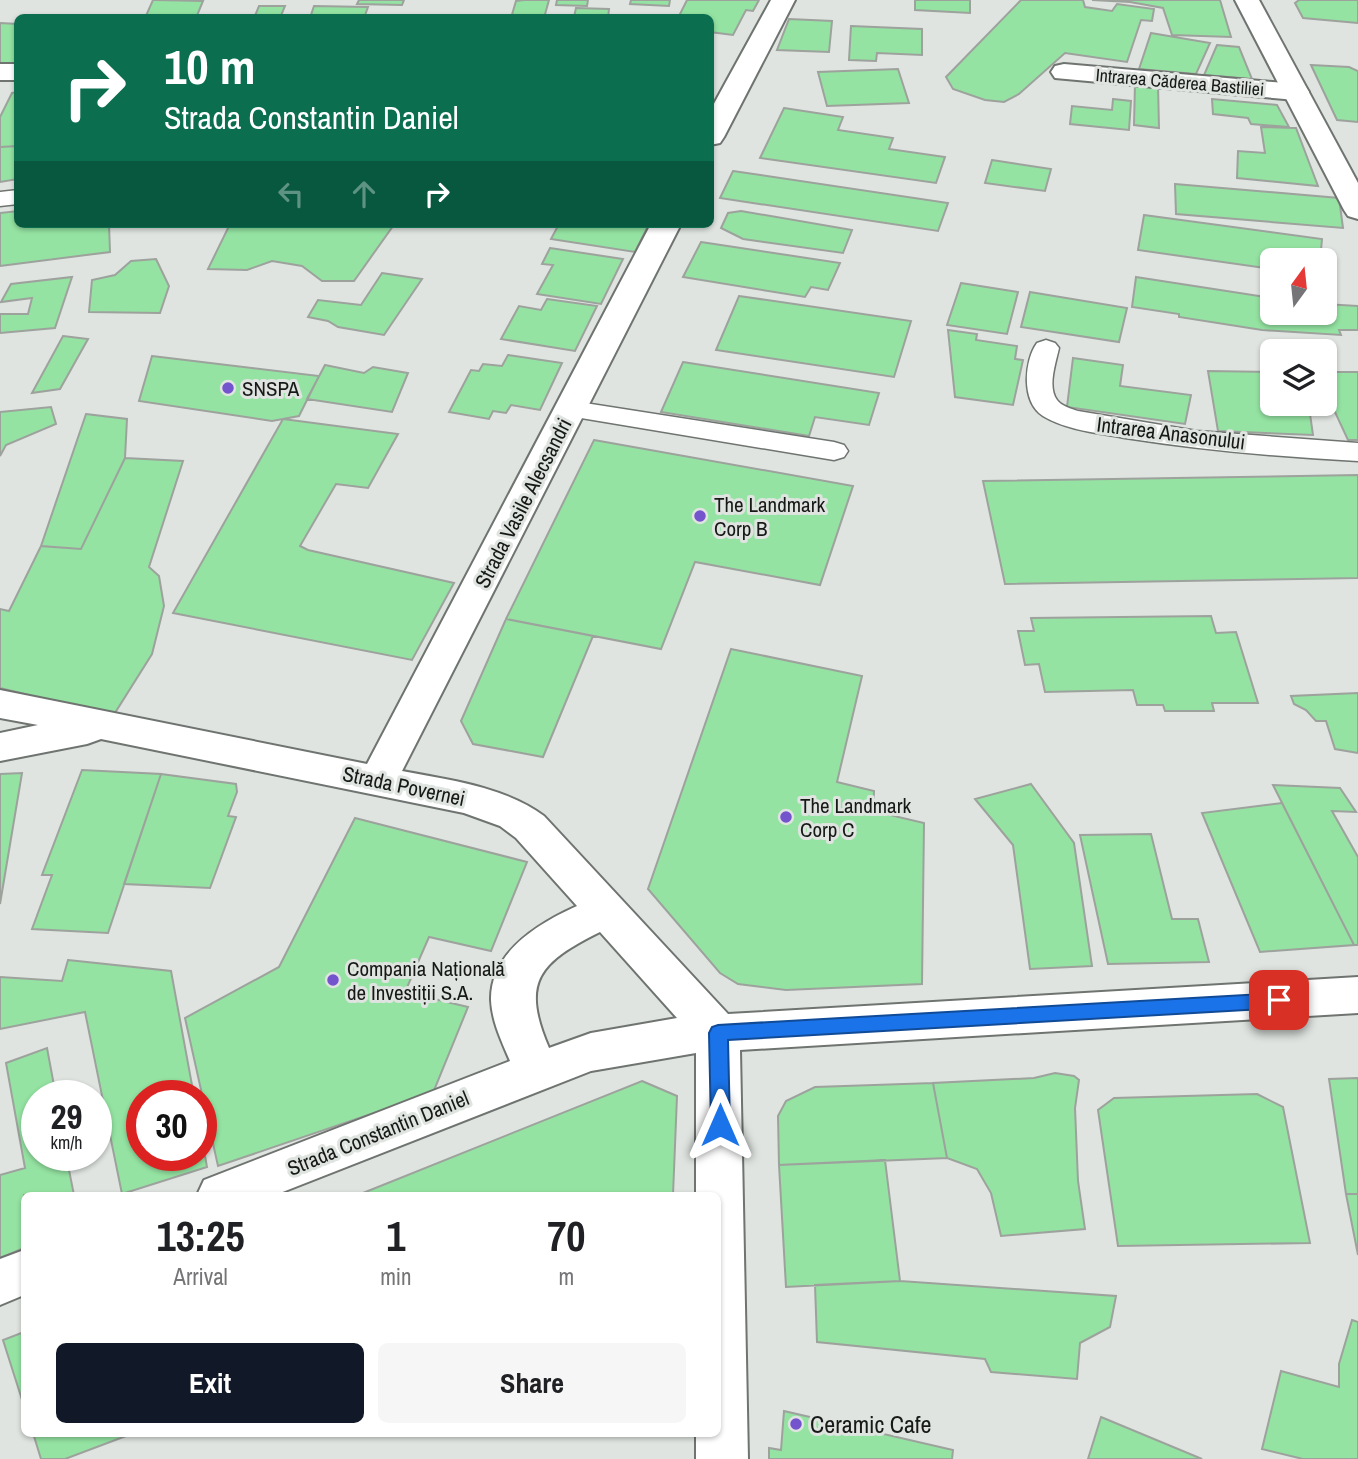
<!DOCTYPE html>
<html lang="en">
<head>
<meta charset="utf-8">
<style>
	:root { --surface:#fff; --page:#f6f6f6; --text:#202124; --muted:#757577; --accent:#111827 }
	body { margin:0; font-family:"Archivo Narrow",sans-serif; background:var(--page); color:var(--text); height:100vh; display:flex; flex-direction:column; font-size:26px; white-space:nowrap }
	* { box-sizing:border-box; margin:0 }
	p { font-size:23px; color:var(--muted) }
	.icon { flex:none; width:38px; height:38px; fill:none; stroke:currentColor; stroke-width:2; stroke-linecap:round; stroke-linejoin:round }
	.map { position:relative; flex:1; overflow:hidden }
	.sheet { position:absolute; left:21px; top:1192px; width:700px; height:245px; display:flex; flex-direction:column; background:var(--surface); border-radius:10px; box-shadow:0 2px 5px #0004 }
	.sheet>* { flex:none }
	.top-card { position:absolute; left:14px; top:14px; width:700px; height:214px; border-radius:10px; box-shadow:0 2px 5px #0004; background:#0b6e4f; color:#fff; overflow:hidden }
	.needle { width:46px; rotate:15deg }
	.controls { position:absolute; left:1260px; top:248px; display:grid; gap:14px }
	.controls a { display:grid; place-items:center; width:77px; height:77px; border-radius:10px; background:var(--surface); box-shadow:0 2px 5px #0004; font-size:35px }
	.speed { position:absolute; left:21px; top:1080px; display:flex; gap:14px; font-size:35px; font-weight:700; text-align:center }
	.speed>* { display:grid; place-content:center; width:91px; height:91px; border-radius:50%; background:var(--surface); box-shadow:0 2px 5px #0004; line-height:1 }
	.speed small { font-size:18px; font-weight:400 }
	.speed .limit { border:10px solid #d22; background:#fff; color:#111 }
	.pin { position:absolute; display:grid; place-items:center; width:60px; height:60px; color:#fff; margin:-30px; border-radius:14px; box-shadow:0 4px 10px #0006 }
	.me { position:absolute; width:77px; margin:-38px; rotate:0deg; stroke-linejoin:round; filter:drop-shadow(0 0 5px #0008) }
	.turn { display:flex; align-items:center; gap:24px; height:147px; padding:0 35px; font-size:32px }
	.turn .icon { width:91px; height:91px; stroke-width:2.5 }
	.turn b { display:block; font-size:49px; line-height:60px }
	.lanes { display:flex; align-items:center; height:66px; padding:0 35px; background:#0003; justify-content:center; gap:35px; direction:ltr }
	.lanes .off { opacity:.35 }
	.eta { display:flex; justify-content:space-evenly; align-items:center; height:119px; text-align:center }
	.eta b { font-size:42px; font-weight:800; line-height:49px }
	.cta { display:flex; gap:14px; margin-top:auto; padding:14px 35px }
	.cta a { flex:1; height:80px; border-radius:10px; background:var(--accent); color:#fff; font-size:28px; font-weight:800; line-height:80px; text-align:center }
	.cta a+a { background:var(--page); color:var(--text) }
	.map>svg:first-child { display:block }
	.building { fill:#94e3a2; stroke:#9da29d; stroke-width:2 }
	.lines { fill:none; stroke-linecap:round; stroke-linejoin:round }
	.service-casing { stroke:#6f7470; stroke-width:3 }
	.minor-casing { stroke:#6f7470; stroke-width:4 }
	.tertiary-casing { stroke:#6f7470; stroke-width:4 }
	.service { fill:#fff; fill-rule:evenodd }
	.minor { fill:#fff; fill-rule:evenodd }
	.tertiary { fill:#fff; fill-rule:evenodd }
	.route { fill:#1a73e8; stroke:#114b97; stroke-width:2 }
	.poi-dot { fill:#7454cd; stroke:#dfe4e0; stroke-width:2.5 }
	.labels { text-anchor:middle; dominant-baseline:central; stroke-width:6; stroke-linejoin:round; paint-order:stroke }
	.far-street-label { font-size:18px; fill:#171917; stroke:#dfe4e0 }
	.poi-label { font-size:21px; fill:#171917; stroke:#dfe4e0; text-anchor:start }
	.street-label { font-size:21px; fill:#171917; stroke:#dfe4e0 }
	.near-poi-label { font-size:24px; fill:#171917; stroke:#dfe4e0; text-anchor:start }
</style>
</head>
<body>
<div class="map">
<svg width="1358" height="1459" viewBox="0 0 1358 1459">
	<rect width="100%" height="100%" fill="#dfe4e0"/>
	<path class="building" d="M 153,0 L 155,0 L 203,1 L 196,18 L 145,18 Z
		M 359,0 L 404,0 L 402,5 L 357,4 Z
		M 524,0 L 549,0 L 544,18 L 511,18 L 516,1 Z
		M 557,0 L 588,0 L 587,6 L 556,5 Z
		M 631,0 L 670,0 L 669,6 L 630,4 Z
		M 687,0 L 759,0 L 753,11 L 746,10 L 733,35 L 710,32 L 710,18 L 678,18 Z
		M 915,0 L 970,0 L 970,13 L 915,10 Z
		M 1083,0 L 1085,7 L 1112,11 L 1117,4 L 1154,9 L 1152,21 L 1141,20 L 1127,62 L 1065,53 L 1019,94 L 1004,102 L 985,100 L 953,89 L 946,77 L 1021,0 Z
		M 1092,0 L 1220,0 L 1231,37 L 1172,35 L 1163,8 L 1130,2 Z
		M 1299,0 L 1358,0 L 1358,23 L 1303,18 L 1295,3 Z
		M 259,6 L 285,6 L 280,18 L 254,18 Z
		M 314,6 L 368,7 L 364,18 L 326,18 L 311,15 Z
		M 576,8 L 609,9 L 608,18 L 550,18 L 574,17 Z
		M 789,19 L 832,21 L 829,52 L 777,50 Z
		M 0,23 L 18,24 L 18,58 L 13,65 L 0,64 Z
		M 851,26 L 922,29 L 922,55 L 877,53 L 876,61 L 849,60 Z
		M 1151,33 L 1210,43 L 1196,74 L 1139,69 Z
		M 1217,45 L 1239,47 L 1252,79 L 1204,75 Z
		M 1311,65 L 1349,67 L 1358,71 L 1358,122 L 1337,120 Z
		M 898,69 L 909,103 L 827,106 L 818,72 Z
		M 1135,83 L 1158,85 L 1159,128 L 1134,125 Z
		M 18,92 L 18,146 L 0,147 L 0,117 L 12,93 Z
		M 1113,99 L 1131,101 L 1129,130 L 1070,124 L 1072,106 L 1112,110 Z
		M 1212,99 L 1277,105 L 1289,127 L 1251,124 L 1248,118 L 1213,114 Z
		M 784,108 L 843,117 L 838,130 L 893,138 L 889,149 L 945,157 L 936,183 L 760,158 Z
		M 1261,127 L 1296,128 L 1318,186 L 1237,178 L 1238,151 L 1265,153 Z
		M 18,146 L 18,179 L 0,182 L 0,147 Z
		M 992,160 L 1051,169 L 1045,191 L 985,183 Z
		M 733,171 L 948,203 L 938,231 L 720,198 Z
		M 1175,184 L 1339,198 L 1343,228 L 1176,214 Z
		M 18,211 L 18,224 L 109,224 L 110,252 L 0,266 L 0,213 Z
		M 741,211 L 852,230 L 843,253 L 743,239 L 721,228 L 728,213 Z
		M 1144,215 L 1322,239 L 1320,261 L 1272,261 L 1272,269 L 1138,250 Z
		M 230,224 L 366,224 L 393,226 L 354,281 L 322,281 L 302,266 L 272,261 L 247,270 L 208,269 Z
		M 559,224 L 649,224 L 635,252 L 551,239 Z
		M 701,242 L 840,263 L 828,290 L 811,287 L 805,297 L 683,277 Z
		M 550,248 L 623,259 L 601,304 L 537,294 L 553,265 L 542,264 Z
		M 156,259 L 169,286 L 160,313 L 89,312 L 92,280 L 115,275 L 131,261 Z
		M 382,273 L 422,279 L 384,335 L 338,327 L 328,321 L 308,317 L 318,300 L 361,305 Z
		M 72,277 L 55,328 L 0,333 L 0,314 L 28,314 L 32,298 L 1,302 L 11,284 Z
		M 1136,277 L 1272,298 L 1272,313 L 1325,313 L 1325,304 L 1358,306 L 1358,330 L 1339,330 L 1341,335 L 1262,330 L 1179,317 L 1179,314 L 1132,307 Z
		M 961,283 L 1018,292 L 1007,334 L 947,325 Z
		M 1030,292 L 1127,308 L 1119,342 L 1021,327 Z
		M 739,296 L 911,321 L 894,377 L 716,350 Z
		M 547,299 L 597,306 L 575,351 L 501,339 L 519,306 L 541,310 Z
		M 948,330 L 977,334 L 976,340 L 1017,346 L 1015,359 L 1023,360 L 1013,405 L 955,397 Z
		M 63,336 L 88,339 L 60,389 L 32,393 Z
		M 508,355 L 562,363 L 540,410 L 511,405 L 506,413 L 493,411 L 489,419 L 449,412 L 471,370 L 479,371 L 483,364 L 502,366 Z
		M 152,356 L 319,376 L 299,416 L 272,421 L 139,401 Z
		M 1073,358 L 1123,365 L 1120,386 L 1191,395 L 1185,424 L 1067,407 Z
		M 683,362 L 879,393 L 869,425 L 815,417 L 809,436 L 661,412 Z
		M 325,365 L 364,373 L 373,367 L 408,373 L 392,412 L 307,399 Z
		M 1208,371 L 1272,372 L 1272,404 L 1325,404 L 1325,372 L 1358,372 L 1358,440 L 1348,440 L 1335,412 L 1310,414 L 1313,435 L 1218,431 Z
		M 51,407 L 56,424 L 6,445 L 0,456 L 0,412 Z
		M 86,414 L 127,419 L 125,458 L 81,549 L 41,546 Z
		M 283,419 L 398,434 L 368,488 L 336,484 L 300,546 L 308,550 L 454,583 L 412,660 L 173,613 Z
		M 594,440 L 853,486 L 820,585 L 695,562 L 661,649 L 506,619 Z
		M 125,458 L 183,461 L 149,567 L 159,576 L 164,606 L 152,654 L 113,716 L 0,688 L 0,609 L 9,611 L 41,546 L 81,549 Z
		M 1358,475 L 1358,578 L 1005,584 L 983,481 Z
		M 1211,616 L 1216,633 L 1236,632 L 1258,703 L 1212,703 L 1214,711 L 1165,711 L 1163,705 L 1137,705 L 1133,690 L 1045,692 L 1039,664 L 1025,665 L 1018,631 L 1034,631 L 1031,618 Z
		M 506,619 L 593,636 L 543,757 L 473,744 L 461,721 Z
		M 731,649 L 862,676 L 837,782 L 874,791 L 873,811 L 924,823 L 922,984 L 786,990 L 738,984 L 720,973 L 648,889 Z
		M 1358,693 L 1358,753 L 1335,749 L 1326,721 L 1316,721 L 1306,710 L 1294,704 L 1291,696 Z
		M 82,770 L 161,774 L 108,933 L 32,929 L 52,875 L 42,875 Z
		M 22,773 L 0,904 L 0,774 Z
		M 161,774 L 236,784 L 237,792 L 228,816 L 236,817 L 210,888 L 124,884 Z
		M 1031,784 L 1074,843 L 1092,966 L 1030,969 L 1013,845 L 975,799 Z
		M 1273,785 L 1340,788 L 1356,812 L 1332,811 L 1358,857 L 1358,945 L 1354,945 Z
		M 1282,803 L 1354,945 L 1260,952 L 1202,813 Z
		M 355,818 L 527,862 L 491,951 L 429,937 L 405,992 L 468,1007 L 433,1093 L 218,1166 L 185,1018 L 279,967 Z
		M 1151,834 L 1172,919 L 1198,919 L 1209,962 L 1108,964 L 1080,835 Z
		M 68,960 L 171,971 L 194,1096 L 142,1096 L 142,1155 L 201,1155 L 201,1133 L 207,1167 L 122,1194 L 85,1012 L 0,1029 L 0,977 L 62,981 Z
		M 47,1048 L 56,1096 L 37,1096 L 37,1155 L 66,1155 L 74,1195 L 24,1195 L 24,1248 L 0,1258 L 0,1175 L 25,1168 L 6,1063 Z
		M 1055,1073 L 1074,1076 L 1079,1080 L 1075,1108 L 1078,1181 L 1085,1229 L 1001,1236 L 991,1193 L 977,1169 L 947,1158 L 933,1083 L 1034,1078 Z
		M 1358,1078 L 1358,1194 L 1346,1194 L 1329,1079 Z
		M 642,1081 L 677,1096 L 673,1195 L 358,1195 Z
		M 933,1083 L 947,1158 L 779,1165 L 778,1116 L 786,1101 L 815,1087 Z
		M 1257,1094 L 1283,1107 L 1310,1243 L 1118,1246 L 1098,1110 L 1114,1098 Z
		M 885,1160 L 900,1281 L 786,1287 L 779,1165 Z
		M 1346,1194 L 1358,1194 L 1358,1255 Z
		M 900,1281 L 1116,1296 L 1110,1327 L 1080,1343 L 1077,1379 L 991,1372 L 985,1359 L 817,1342 L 815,1285 Z
		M 1352,1320 L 1358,1322 L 1358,1459 L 1303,1459 L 1262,1449 L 1281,1371 L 1339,1387 L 1339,1364 Z
		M 24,1332 L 24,1406 L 3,1340 Z
		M 784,1411 L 953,1450 L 952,1459 L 769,1459 L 769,1448 L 781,1450 Z
		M 1101,1417 L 1202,1459 L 1088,1459 Z
		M 33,1433 L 134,1433 L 65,1459 L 41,1459 Z"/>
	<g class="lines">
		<g class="service-casing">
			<path id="service" d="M 18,190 L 18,204 L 0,206 L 0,192 Z
				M 1046,340 L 1055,343 L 1059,348 C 1056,362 1047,387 1057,400 C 1061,406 1072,409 1078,411 L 1197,431 L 1358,443 L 1358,461 C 1280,457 1202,450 1125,438 C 1098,433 1066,430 1043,416 C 1021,402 1024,361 1037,343 Z
				M 572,401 L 834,442 L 844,445 L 848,451 L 844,457 L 834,460 L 563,415 L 559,409 L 563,403 Z"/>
		</g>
		<g class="minor-casing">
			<path id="minor" d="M 771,0 L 795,0 L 724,137 L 720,143 L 710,145 L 710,111 Z
				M 0,64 L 18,64 L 18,80 L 0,80 Z
				M 1064,64 L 1296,84 L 1305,86 L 1309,92 L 1305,98 L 1296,100 L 1055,78 L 1051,72 L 1055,66 Z
				M 651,224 L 681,224 L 402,771 C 450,780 505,787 544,816 L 728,1014 L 1358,977 L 1358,1013 L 740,1050 L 748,1459 L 696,1459 L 696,1433 L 718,1433 L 718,1195 L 696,1195 L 696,1053 L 591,1071 L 275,1195 L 197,1195 L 204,1180 L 510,1061 C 502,1042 492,1022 491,1000 C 490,952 539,923 577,906 L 516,838 L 500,826 L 464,813 L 101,739 L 87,744 L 0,761 L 0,733 L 38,725 L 0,718 L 0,690 L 367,764 ZM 600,932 L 677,1018 L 591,1033 L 549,1048 C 520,981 540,962 600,932 Z
				M 24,1250 L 24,1295 L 0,1305 L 0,1259 Z"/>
		</g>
		<g class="tertiary-casing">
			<path id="tertiary" d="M 1235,0 L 1259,0 L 1358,183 L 1358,219 L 1348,216 L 1344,210 Z"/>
		</g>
		<use href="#service" class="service"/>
		<use href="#minor" class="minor"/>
		<use href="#tertiary" class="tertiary"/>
	</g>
	<path class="route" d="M 1279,993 L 1285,995 L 1288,1000 L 1285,1006 L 1279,1008 L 728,1040 L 730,1125 L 727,1131 L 720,1133 L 714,1131 L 711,1125 L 709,1033 L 712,1027 L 718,1025 Z"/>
	<g class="poi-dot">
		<circle cx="228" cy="388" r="7"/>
		<circle cx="700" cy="516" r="7"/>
		<circle cx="786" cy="817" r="7"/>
		<circle cx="333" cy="980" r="7"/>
		<circle cx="796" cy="1424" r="7"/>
	</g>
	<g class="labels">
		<g class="far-street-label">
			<text transform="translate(1180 82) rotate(5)">Intrarea Căderea Bastiliei</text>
		</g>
		<g class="poi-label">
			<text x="242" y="388">SNSPA</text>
			<text x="714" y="504">The Landmark<tspan x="714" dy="24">Corp B</tspan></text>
			<text x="800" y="805">The Landmark<tspan x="800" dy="24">Corp C</tspan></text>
			<text x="347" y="968">Compania Națională<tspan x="347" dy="24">de Investiții S.A.</tspan></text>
		</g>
		<g class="street-label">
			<text transform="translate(1171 433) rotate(7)">Intrarea Anasonului</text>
			<text transform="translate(523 503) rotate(-63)">Strada Vasile Alecsandri</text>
			<text transform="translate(404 786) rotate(12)">Strada Povernei</text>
			<text transform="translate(378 1133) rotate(-22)">Strada Constantin Daniel</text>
		</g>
		<g class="near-poi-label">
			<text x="810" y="1424">Ceramic Cafe</text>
		</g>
	</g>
</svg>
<div class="controls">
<a><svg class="needle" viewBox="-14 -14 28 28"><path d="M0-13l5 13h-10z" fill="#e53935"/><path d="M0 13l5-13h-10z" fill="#757577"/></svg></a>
<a><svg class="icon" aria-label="layers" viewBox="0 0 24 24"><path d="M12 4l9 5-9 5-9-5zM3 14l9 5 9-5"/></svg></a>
</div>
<div class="speed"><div>29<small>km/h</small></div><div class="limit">30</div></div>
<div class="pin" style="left:1279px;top:1000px;background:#d93025"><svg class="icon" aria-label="arrive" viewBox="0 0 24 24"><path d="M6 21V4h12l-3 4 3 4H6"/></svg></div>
<svg class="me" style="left:720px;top:1125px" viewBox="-20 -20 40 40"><path d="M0-17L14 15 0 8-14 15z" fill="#1a73e8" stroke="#fff" stroke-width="4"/></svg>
<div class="top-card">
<div class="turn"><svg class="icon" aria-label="right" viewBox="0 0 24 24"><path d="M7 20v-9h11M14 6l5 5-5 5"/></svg><div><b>10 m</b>Strada Constantin Daniel</div></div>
<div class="lanes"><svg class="icon off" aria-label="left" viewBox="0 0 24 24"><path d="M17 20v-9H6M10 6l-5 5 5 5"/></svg><svg class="icon off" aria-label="ahead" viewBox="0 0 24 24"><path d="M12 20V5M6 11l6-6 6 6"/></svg><svg class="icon" aria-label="right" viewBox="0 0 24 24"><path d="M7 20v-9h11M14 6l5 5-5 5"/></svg></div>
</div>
<section class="sheet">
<div class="eta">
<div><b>13:25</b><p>Arrival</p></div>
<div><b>1</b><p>min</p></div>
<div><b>70</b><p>m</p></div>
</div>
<div class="cta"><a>Exit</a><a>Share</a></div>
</section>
</div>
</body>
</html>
